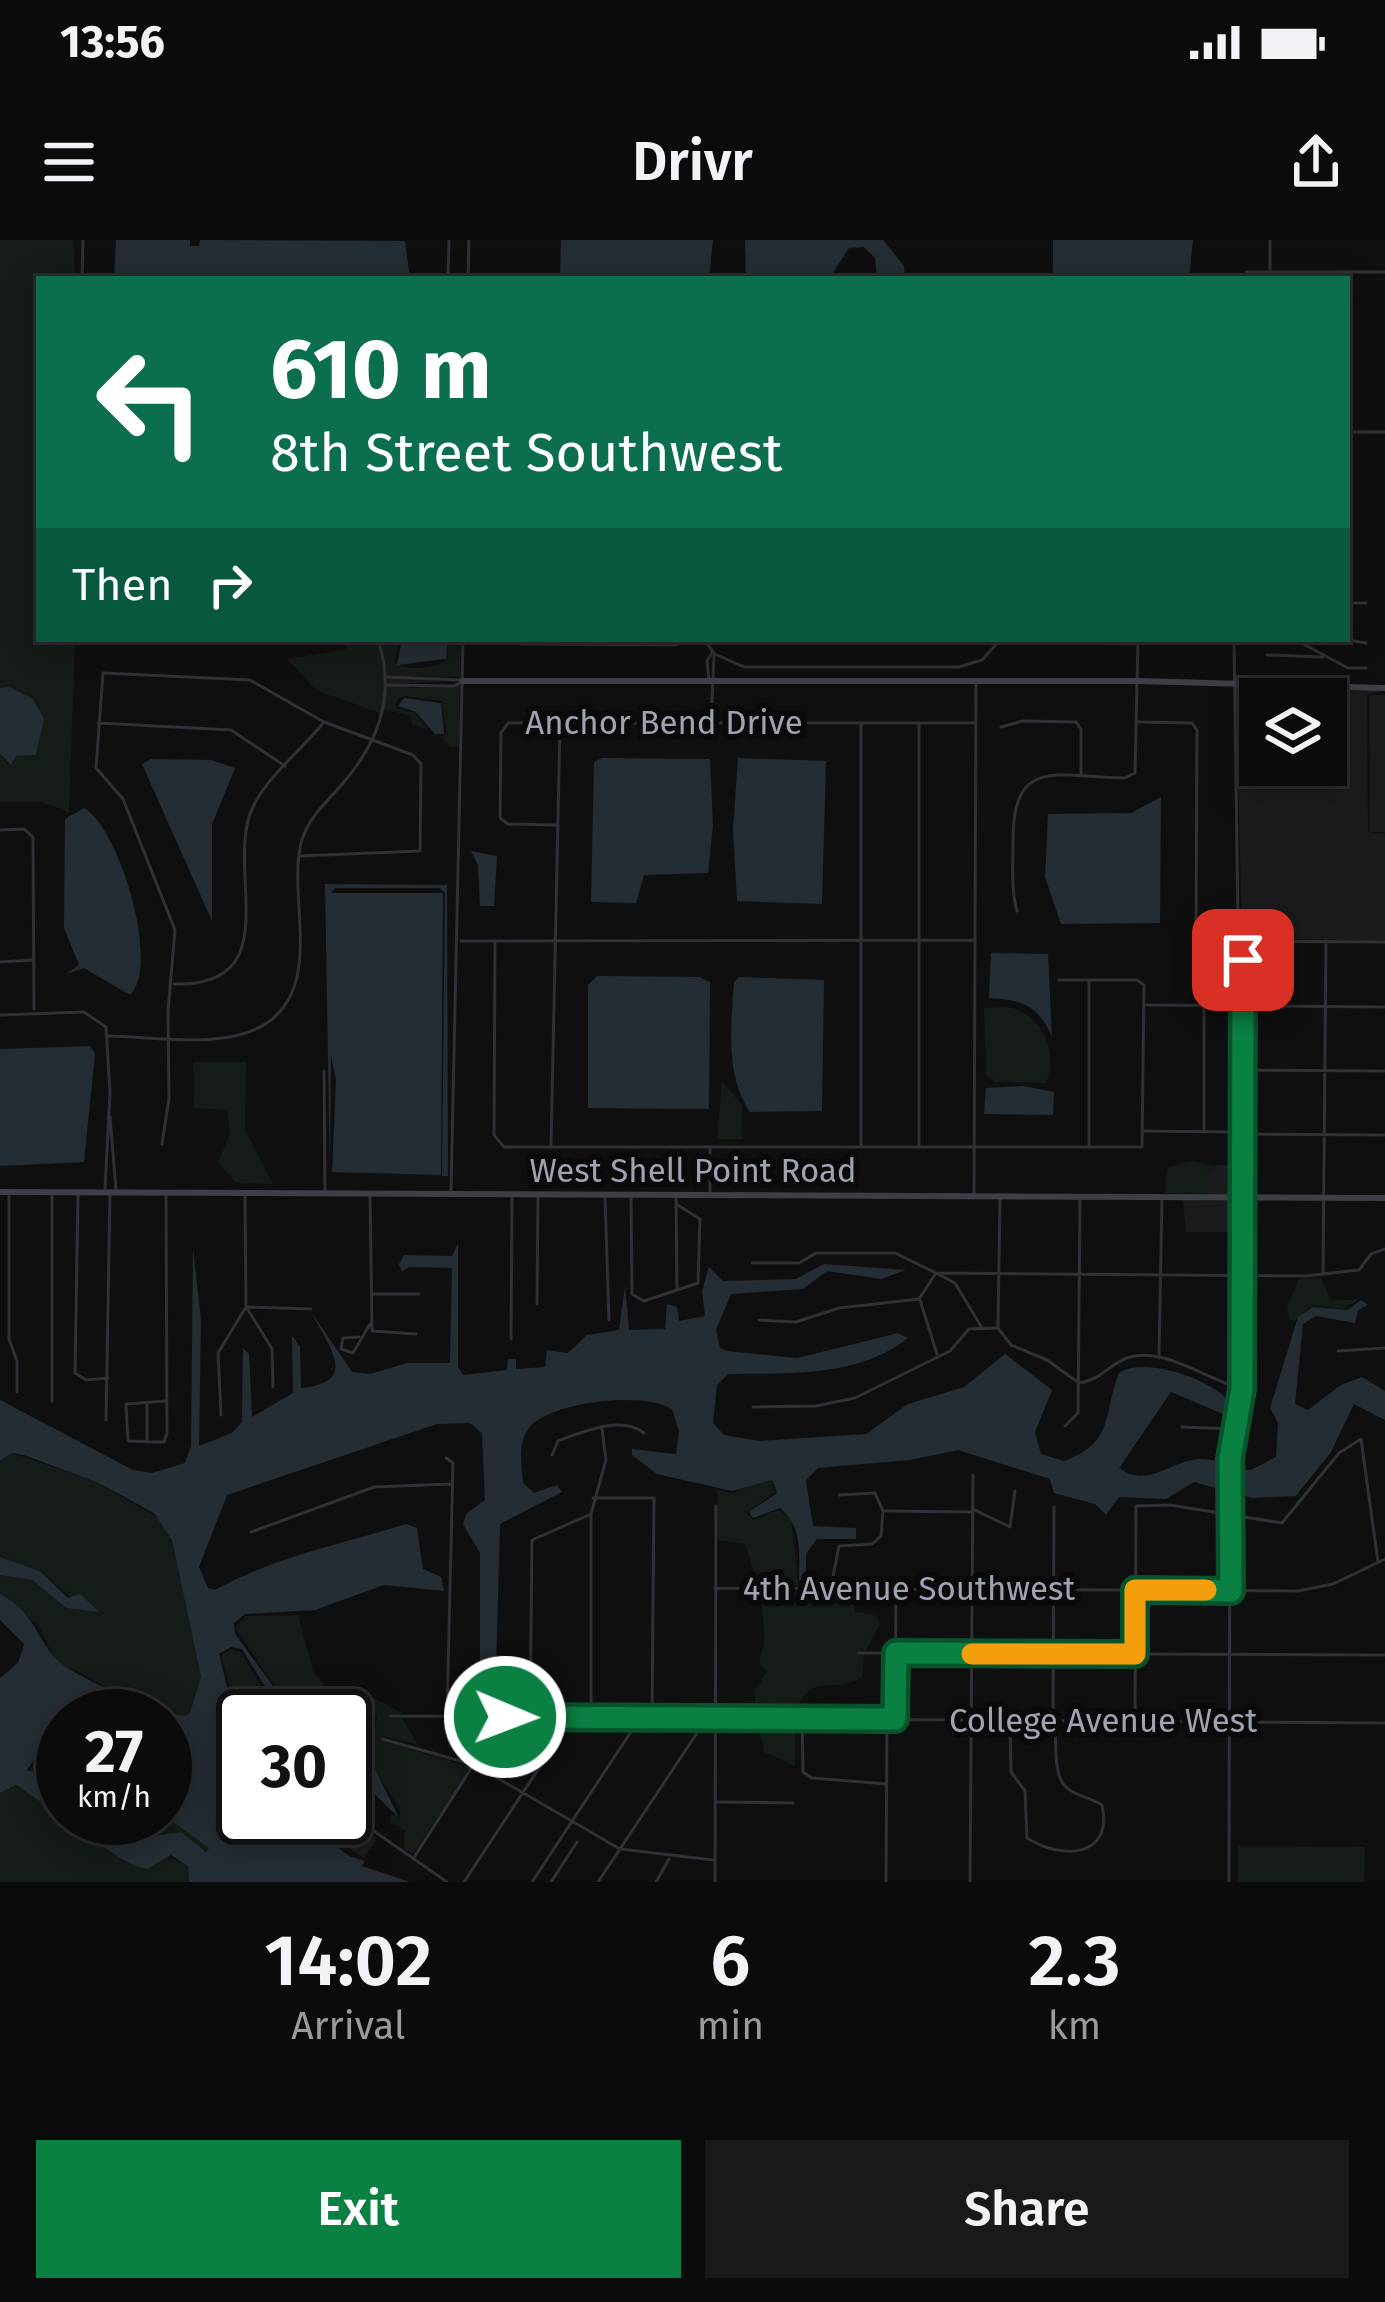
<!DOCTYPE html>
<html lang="en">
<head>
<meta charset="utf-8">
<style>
	:root { --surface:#0b0b0c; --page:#19191a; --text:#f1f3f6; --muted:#9a9b9d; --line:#2b2b2d; --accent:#0b8043 }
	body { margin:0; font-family:"Fira Sans",sans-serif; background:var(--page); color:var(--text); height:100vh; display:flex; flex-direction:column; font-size:45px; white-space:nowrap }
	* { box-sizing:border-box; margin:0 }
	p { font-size:39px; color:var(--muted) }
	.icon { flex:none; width:66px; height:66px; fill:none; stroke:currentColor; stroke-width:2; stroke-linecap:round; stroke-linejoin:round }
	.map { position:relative; height:1642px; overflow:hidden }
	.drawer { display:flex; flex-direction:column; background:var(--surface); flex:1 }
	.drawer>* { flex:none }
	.guide { position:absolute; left:36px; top:36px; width:1314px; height:366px; border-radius:0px; box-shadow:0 6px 30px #0003,0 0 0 3px var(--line); background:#0b6e4f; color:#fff; overflow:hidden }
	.tools { position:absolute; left:1239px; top:438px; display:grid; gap:24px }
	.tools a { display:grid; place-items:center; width:108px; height:108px; border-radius:0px; background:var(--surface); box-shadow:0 6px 30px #0003,0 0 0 3px var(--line); font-size:60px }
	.speed { position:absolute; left:36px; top:1449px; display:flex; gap:24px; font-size:60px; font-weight:700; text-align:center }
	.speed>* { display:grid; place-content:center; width:156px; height:156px; border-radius:50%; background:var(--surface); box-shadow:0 6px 30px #0003,0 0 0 3px var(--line); line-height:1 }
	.speed small { font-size:30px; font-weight:400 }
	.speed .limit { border:6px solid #111; border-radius:18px; background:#fff; color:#111 }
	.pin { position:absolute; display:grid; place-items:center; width:102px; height:102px; color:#fff; margin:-51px; border-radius:24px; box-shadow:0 6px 18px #0006 }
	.me { position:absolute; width:132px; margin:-66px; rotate:91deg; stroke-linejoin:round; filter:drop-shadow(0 0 9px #0008) }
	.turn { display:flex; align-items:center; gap:42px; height:252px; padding:0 36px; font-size:54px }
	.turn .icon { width:156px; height:156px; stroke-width:2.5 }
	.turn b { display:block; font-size:84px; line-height:102px }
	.then { display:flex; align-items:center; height:114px; padding:0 36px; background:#0003; gap:24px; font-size:45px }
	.eta { display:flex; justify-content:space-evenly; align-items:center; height:204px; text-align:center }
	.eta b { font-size:72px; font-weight:600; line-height:84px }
	.cta { display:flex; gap:24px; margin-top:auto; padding:24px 36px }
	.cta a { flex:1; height:138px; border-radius:0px; background:var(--accent); color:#fff; font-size:48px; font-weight:600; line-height:138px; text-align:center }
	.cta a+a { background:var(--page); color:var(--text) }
	.status { display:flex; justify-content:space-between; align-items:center; height:84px; padding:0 60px; background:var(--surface); direction:ltr }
	.status svg { height:33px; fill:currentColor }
	header { display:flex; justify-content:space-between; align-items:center; height:156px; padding:0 36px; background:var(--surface); font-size:54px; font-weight:600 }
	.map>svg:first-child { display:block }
	.built { fill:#1b1b1d; fill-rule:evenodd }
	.green { fill:#151b16 }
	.water { fill:#252d34 }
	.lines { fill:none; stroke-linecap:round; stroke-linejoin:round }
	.street { stroke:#303036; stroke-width:3 }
	.secondary { stroke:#3e3f46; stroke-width:6 }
	.route-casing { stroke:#07532c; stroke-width:30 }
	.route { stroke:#0b8043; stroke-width:21 }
	.slow { stroke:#f59e0b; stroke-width:21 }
	.labels { text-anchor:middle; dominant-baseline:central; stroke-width:12; stroke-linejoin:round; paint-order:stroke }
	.street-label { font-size:33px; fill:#9fa4b2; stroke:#0a0a0b }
</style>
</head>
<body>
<div class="status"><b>13:56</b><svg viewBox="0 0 49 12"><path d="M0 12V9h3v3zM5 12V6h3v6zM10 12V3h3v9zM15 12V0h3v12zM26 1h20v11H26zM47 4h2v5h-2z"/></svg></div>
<header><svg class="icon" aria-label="menu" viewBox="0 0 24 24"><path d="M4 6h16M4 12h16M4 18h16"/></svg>Drivr<svg class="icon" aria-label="share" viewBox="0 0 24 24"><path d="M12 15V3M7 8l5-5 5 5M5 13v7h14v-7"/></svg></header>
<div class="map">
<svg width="1385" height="1642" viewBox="0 0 1385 1642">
	<rect width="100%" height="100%" fill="#0f0f10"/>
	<path class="built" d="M 1236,447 L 1385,450 L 1367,455 L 1368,592 L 1385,594 L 1385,700 L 1242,699 ZM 1260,459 L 1326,459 L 1326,525 L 1260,525 Z
		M 1369,455 L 1385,455 L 1385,592 L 1370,592 Z
		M 1240,924 L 1241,955 L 1183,955 L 1206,953 L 1207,935 L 1216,925 Z
		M 1183,960 L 1241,960 L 1241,992 L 1186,992 Z
		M 345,1574 L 377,1598 L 364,1618 L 303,1578 Z"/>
	<path class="green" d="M 0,0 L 73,0 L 75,39 L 39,39 L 39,399 L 75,399 L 69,572 L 41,562 L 0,562 L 0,514 L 8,524 L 16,516 L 35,515 L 44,478 L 33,459 L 0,448 Z
		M 345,399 L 400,399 L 394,421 C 403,432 435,429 447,420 L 449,399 L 461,399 L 460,437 L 408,436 L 457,441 L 409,443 L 409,448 L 460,445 L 459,507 L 450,507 L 442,498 L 446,493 L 442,461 L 404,456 L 396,461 L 396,468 L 415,473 L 429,490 L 412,484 L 411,476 L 385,470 L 382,474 L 316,450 L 287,419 L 347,409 Z
		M 1005,767 C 1040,771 1060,810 1046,843 L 995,842 L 986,835 L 984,768 Z
		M 193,822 L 246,822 L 245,889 L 273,944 L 236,943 L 218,922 L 230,893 L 227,870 L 194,868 Z
		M 722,841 L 742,865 L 743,899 L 717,899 Z
		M 1191,921 L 1215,926 L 1207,935 L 1207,953 L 1165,953 L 1168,927 Z
		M 1321,1038 L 1331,1060 L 1358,1060 L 1343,1069 L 1312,1065 L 1295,1081 L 1289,1079 L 1287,1065 L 1299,1039 Z
		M 12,1213 L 99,1243 L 158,1278 L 172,1300 L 201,1437 L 189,1475 C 159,1486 95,1436 64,1426 L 55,1420 L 38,1385 L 0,1354 L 0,1335 L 32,1340 L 66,1368 L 84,1369 L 40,1331 L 0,1317 L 0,1221 Z
		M 760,1242 L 771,1242 L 775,1252 L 747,1273 L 753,1280 L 779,1270 L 791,1280 L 799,1346 L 758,1345 L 745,1304 L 718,1300 L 717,1250 L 733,1253 Z
		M 760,1351 L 858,1356 L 854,1372 L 877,1375 L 880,1384 L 866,1411 L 856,1411 L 864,1415 L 862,1437 C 831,1457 815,1427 793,1475 L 757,1476 L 754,1451 L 767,1432 L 759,1422 L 765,1399 Z
		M 298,1375 L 314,1434 L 325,1444 L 321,1449 L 325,1469 L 277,1449 L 235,1388 L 245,1376 Z
		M 231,1409 L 240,1411 L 279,1476 L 243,1476 L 243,1502 L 225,1489 L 224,1466 L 231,1454 L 221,1415 Z
		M 364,1453 L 402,1473 L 387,1478 L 402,1478 L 418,1505 L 381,1496 L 380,1500 L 471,1527 L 413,1614 L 404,1609 L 405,1590 L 390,1583 L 391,1574 L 400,1579 L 400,1568 L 355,1502 L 356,1494 L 375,1491 L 377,1477 L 358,1461 Z
		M 795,1480 L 795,1526 L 764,1512 L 757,1481 Z
		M 63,1499 L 63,1542 L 28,1534 L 39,1513 Z
		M 11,1545 C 64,1560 94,1617 147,1629 L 165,1615 L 188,1626 L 189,1642 L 0,1642 L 0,1554 Z
		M 165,1576 L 210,1607 L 207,1612 L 188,1599 L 142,1598 L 140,1578 Z
		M 1238,1606 L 1365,1607 L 1364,1642 L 1238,1642 Z"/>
	<path class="water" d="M 116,0 L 190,0 L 190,6 L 199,6 L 200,0 L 405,1 L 410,39 L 114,39 Z
		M 561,0 L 713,0 L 709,39 L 560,39 Z
		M 745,0 L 883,0 L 904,26 L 905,39 L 877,39 L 875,18 L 864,7 L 849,8 L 829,39 L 746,39 Z
		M 1053,0 L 1193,0 L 1189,39 L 1053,39 Z
		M 402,399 L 448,399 L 446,419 L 397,425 Z
		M 9,447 L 33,459 L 44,478 L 36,515 L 16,516 L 11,525 L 0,514 L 0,448 Z
		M 404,458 L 441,463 L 444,494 L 435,494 L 416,472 L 398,466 Z
		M 602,518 L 710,519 L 713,586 L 708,633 L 644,635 L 636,663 L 591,662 L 594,522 Z
		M 738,518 L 826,521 L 822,664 L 737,661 L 733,590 Z
		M 151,519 L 211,520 L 235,528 L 212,584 L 212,681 L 142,524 Z
		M 1161,557 L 1160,683 L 1061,684 L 1045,637 L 1048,574 L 1131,573 Z
		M 84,568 C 119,587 161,725 130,755 L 84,728 L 66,734 L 79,725 L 64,688 L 65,579 Z
		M 471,611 L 497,616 L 494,666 L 480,666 L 478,625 Z
		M 325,644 L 447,645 L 448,936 L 442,936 L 445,653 L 439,648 L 335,648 L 331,653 L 443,653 L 441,935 L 332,932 L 336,840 L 331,815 L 330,935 Z
		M 991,713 L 1048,714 L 1052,797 C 1038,765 1023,760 989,758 Z
		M 597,736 L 699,737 L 710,742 L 709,869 L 588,868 L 588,745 Z
		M 739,737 L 824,740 L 822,871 L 750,872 C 725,834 731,787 734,742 Z
		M 90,806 L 95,814 L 84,922 L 0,926 L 0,809 Z
		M 1023,846 L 1054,852 L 1053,875 L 984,874 L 986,848 Z
		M 458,1003 L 458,1127 L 463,1135 L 507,1130 L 508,1119 L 516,1119 L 516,1129 L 545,1127 L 547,1110 L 568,1113 L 587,1095 L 619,1090 L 625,1046 L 629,1090 L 665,1089 L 667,1064 L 677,1067 L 679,1081 L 705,1076 L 702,1051 L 709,1027 L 723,1041 L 796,1039 L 824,1024 L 906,1030 L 881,1039 L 827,1031 L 803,1049 L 731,1054 L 716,1090 L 720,1108 L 727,1111 L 797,1118 L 898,1093 L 908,1098 C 857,1138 789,1133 728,1134 L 717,1145 L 713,1183 L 724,1195 L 760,1201 L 866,1194 L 908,1164 L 964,1147 L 1005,1114 L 1052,1150 L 1035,1192 L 1041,1214 L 1064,1221 C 1115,1203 1103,1173 1119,1133 C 1146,1114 1223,1143 1235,1169 L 1228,1176 L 1171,1152 L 1119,1228 C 1150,1250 1172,1218 1203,1219 C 1220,1219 1234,1230 1251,1230 L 1276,1217 L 1278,1183 L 1270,1168 L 1298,1077 L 1313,1067 L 1348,1070 L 1361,1060 L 1368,1065 L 1358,1070 L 1355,1083 L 1316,1076 L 1303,1084 L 1295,1164 L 1308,1170 L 1341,1145 L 1362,1137 L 1385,1151 L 1385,1180 L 1354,1164 L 1331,1212 L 1296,1256 L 1252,1258 L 1194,1242 L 1166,1259 L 1119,1257 L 1106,1275 L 1095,1264 L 1054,1253 L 1050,1239 L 958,1210 L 910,1220 L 818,1228 L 806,1240 L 813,1286 L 856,1288 L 856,1299 L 817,1299 L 806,1314 L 806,1341 L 799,1340 C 799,1311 803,1288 780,1268 L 753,1278 L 749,1272 L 777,1253 L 772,1240 L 732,1251 L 657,1234 L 632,1215 L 632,1209 L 676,1214 L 679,1191 L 672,1169 C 644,1151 550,1161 529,1188 C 517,1204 522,1225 523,1243 L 534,1253 L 557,1245 L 562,1252 L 500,1284 L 496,1429 L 485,1430 L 480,1424 L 480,1313 L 463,1284 L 466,1274 L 485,1260 L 482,1193 L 470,1183 L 437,1184 L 227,1255 L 199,1327 L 208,1348 L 215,1350 C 274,1317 342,1304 406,1284 L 417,1288 L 423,1329 L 441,1337 L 444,1351 L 384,1345 L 315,1370 L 245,1374 L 234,1383 L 235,1394 L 276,1450 L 330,1476 L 279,1469 L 242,1409 L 231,1407 L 219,1414 L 229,1454 L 222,1466 L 223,1490 L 243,1505 L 243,1578 L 300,1578 L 349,1616 L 365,1621 L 362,1626 L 410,1642 L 189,1642 L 188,1626 L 171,1615 L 147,1629 C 112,1621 94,1595 64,1578 L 140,1578 L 142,1598 L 181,1592 L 206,1612 L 209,1608 L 165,1576 L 165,1476 L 63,1476 L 63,1499 L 39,1513 L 27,1530 L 63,1542 L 63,1577 L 16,1545 L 0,1553 L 0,1438 L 18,1423 L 24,1404 L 0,1380 L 0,1354 C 33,1372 34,1392 54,1417 C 66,1433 171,1482 189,1475 L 201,1437 L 172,1300 L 154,1273 L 99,1243 L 24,1215 L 12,1213 L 0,1221 L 0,1160 L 133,1230 L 152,1233 L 185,1223 L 191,1206 L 193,1009 L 201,1080 L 199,1206 L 232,1193 L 242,1182 L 243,1108 L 249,1114 L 252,1177 L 293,1153 L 292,1095 L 300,1107 L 301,1148 C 360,1142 329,1108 312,1073 L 352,1132 L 370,1134 L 407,1123 L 450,1123 L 452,1028 L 409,1027 L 402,1032 L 399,1024 L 404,1015 L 452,1016 Z
		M 0,1317 L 40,1331 L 68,1358 L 80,1354 L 99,1372 L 66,1368 L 32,1340 L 0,1335 Z
		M 345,1489 L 354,1490 L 354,1503 L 371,1521 L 399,1578 L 357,1537 L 345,1535 Z"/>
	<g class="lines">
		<path class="street" d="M 1270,30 L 1270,0
			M 1246,32 L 1385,32
			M 82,39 L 83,0
			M 448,39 L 449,0
			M 468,39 L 469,0
			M 1347,192 L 1385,192
			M 1347,363 L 1366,363
			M 509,399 L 520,404 L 675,405 L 691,399
			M 703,399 L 715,414 L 744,427 L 959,427 L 982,420 L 1001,399
			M 1294,399 L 1348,428 L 1366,428
			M 1342,399 L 1366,403
			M 1001,402 L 1135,404
			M 1267,415 L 1323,417
			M 387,437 L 461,440
			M 709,440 L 707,421 L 713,411
			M 388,445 L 454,446 L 461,442
			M 1139,482 L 1192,483 L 1197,490 L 1196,689
			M 98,483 L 231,490 L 285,526
			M 711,483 L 714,416
			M 919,485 L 919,907
			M 1001,487 L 1023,481 L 1076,482 L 1081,489 L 1081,535
			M 556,585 L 508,584 L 500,578 L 501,493 L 508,483 L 976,483
			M 0,590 L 24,589 L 33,597 L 34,769
			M 1017,671 C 1011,650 1013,626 1013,604 C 1012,515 1056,537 1125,538 L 1135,533 L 1138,399
			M 461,701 L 975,700
			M 495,701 L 494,895 L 504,907 L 1142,907 L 1144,745 L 1137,740 L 1059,740
			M 1243,701 L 1385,702
			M 0,722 L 32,720
			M 174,744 C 284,747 230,641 249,577 C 259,543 302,510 324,482
			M 1147,765 L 1385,767
			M 0,775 L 84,772 L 106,787 L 110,853 L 105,948
			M 109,796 C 158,797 232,811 271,780 C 322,740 288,657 301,603 C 307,581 322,566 337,550 C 377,506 397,459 378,399
			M 1243,830 L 1385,831
			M 324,831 L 325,952
			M 110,877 L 116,950
			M 1145,891 L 1231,892
			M 1204,892 L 1204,767
			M 1243,894 L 1385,895
			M 162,904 L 169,858 L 168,771 L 175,690 L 123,559 L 96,528 L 103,433 L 250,440 L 324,482 L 413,515 L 421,524 L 420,611 L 299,616
			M 861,906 L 861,483
			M 551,907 L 560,484
			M 1089,907 L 1089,742
			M 710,909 L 710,953
			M 9,952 L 9,1099 L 17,1121 L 17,1152
			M 451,952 L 463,399
			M 974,954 L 976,442
			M 78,955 L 75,1133 L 86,1140 L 108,1138
			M 245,955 L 246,1065
			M 370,955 L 372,1091 L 416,1094
			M 605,956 L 609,1080
			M 631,957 L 632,1054 L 644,1061 L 698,1043 L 700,979 L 676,964
			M 676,957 L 677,1049
			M 752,1023 L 799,1023 L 816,1013 L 895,1013 L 936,1033 L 1305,1036 L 1359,1030 L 1371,1014 L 1385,1009
			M 1323,1034 L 1326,701
			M 373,1054 L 419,1054
			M 920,1060 L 937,1114
			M 537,1064 L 538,956
			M 248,1067 L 311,1069
			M 247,1068 L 272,1109 L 273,1147
			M 759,1080 L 796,1082 L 839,1068 L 919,1059 L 936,1033 L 955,1043 L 982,1088
			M 998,1086 L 1000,958
			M 998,1088 L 1011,1105 L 1047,1120 L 1079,1143 C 1102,1140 1109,1123 1130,1117 C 1164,1107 1208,1140 1242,1149
			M 359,1097 L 343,1098 L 341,1109 L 353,1113 L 370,1084
			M 511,1099 L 512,956
			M 1338,1111 L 1385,1108
			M 1159,1115 L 1162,957
			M 52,1161 L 52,954
			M 165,1161 L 126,1164 L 128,1201 L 164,1202 L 167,1193 L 166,952
			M 147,1164 L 147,1202
			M 753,1167 L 816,1166 L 855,1158 L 950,1111 L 969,1089 L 996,1088
			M 221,1175 L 218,1113 L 246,1067
			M 106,1180 L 110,954
			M 1065,1186 L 1078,1173 L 1080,960
			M 1182,1187 L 1234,1189
			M 552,1215 L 558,1201 C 582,1192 622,1175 644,1193
			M 446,1218 L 453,1223 L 447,1474
			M 593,1258 L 654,1258 L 652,1476
			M 975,1270 L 1010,1287 L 1015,1251
			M 885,1271 L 971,1272
			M 251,1292 L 374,1247 L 451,1244
			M 831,1347 L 839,1306 L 872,1304 L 881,1296 L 883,1271 L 875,1253 L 839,1255
			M 715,1348 L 1298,1351 L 1333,1344 L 1385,1319
			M 858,1413 L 1385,1415
			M 530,1474 L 532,1300 L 589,1275
			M 591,1475 L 591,1274 L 606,1220 L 602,1189
			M 390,1476 L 1385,1483
			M 802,1478 L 803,1532 L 812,1538 L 886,1544
			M 895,1478 L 896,1349
			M 1135,1479 L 1136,1266 L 1170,1265 L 1282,1283 L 1339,1213 L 1361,1199 L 1378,1322
			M 1010,1483 L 1011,1532 L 1025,1551 L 1027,1598 C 1061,1620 1114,1618 1102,1565 C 1091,1558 1076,1556 1067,1548 C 1050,1534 1059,1493 1053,1474 L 1054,1267
			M 382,1499 L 475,1525 L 620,1609 L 713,1620
			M 718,1562 L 793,1563
			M 345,1571 L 447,1642
			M 413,1619 L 503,1479
			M 464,1642 L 572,1478
			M 532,1642 L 640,1478
			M 551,1642 L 577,1602
			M 598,1642 L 707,1478
			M 656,1642 L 669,1619
			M 715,1642 L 716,1266
			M 886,1642 L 887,1482
			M 970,1642 L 973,1235
			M 1229,1642 L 1230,1219 L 1242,1149 L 1243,1036 L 1234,399"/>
		<path class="secondary" d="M 463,441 L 1138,441 L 1385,448
			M 0,952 L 1385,958"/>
	</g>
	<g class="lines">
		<g class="route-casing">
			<path id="route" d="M 505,1477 L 895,1479 L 896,1413 L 1135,1414 L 1135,1350 L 1231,1351 L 1230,1219 L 1242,1149 L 1243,720"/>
		</g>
		<use href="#route" class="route"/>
		<path class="slow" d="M 972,1414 L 1135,1414 L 1135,1350 L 1206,1350"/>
	</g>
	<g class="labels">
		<g class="street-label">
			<text x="664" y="483">Anchor Bend Drive</text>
			<text x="693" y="931">West Shell Point Road</text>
			<text x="909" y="1349">4th Avenue Southwest</text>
			<text x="1103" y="1481">College Avenue West</text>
		</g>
	</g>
</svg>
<div class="tools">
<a><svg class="icon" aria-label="layers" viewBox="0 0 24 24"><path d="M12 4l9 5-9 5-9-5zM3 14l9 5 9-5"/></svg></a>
</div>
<div class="speed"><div>27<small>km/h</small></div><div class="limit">30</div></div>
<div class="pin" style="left:1243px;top:720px;background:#d93025"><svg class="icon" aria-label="arrive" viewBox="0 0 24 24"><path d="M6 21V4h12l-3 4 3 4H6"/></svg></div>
<svg class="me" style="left:505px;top:1477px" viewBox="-20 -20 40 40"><circle r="17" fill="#0b8043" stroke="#fff" stroke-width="3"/><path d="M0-11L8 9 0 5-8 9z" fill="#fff"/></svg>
<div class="guide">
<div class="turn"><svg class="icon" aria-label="left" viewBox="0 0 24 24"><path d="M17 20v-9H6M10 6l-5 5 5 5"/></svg><div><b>610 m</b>8th Street Southwest</div></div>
<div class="then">Then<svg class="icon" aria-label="right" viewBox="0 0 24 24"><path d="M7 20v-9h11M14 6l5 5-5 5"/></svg></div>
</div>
</div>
<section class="drawer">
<div class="eta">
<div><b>14:02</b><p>Arrival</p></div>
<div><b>6</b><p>min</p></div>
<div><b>2.3</b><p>km</p></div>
</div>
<div class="cta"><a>Exit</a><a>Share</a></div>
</section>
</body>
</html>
